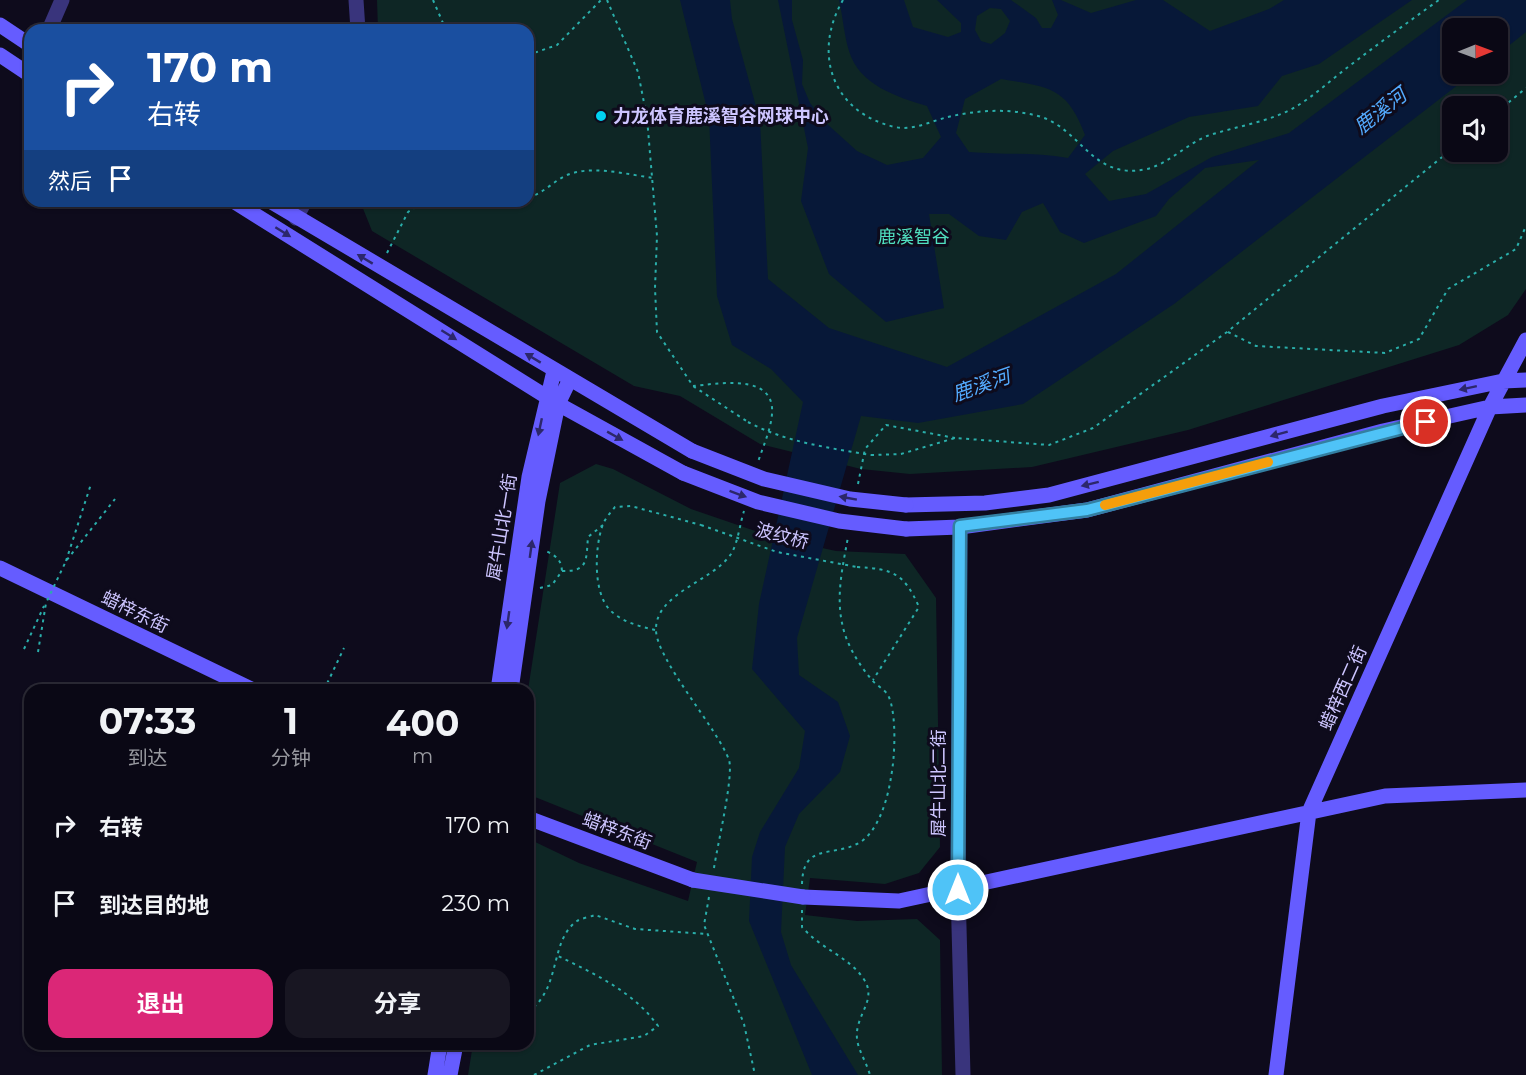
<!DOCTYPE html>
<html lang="zh">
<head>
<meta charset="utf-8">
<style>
	:root { --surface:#0a0815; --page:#181622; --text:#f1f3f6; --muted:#999aa0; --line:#2a2934; --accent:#db2777 }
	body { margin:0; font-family:Montserrat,"Noto Sans SC",sans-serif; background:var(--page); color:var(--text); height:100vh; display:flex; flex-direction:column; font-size:22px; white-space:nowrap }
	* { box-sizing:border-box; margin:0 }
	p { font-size:20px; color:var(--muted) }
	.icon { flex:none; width:33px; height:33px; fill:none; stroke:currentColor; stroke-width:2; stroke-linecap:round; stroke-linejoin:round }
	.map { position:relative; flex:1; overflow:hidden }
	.drawer { position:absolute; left:24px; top:684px; width:510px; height:366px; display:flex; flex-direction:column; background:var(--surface); border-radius:18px; box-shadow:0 2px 4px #0004,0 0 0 2px var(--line) }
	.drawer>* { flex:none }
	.hud { position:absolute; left:24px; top:24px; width:510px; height:183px; border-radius:18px; box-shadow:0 2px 4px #0004,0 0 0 2px var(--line); background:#1a4fa0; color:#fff; overflow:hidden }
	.needle { width:39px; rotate:89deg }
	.buttons { position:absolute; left:1442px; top:18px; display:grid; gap:12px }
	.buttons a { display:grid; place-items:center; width:66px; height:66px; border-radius:12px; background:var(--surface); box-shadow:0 2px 4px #0004,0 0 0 2px var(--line); font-size:30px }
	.pin { position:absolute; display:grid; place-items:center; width:51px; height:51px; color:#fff; margin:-26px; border:3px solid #fff; border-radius:50%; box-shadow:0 2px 6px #0007 }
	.me { position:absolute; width:66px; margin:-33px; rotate:0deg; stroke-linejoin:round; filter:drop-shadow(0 0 4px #0008) }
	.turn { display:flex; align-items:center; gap:21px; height:126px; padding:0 24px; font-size:27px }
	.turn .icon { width:78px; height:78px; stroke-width:2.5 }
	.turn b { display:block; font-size:42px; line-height:51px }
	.then { display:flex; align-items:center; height:57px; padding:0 24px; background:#0003; gap:12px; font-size:22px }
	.eta { display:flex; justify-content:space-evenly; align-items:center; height:102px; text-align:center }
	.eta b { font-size:36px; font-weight:700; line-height:42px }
	.cta { display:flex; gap:12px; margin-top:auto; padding:12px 24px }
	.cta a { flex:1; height:69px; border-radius:18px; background:var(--accent); color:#fff; font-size:24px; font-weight:700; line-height:69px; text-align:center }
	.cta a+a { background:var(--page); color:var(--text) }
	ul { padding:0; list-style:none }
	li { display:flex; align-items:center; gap:18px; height:78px; padding:0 24px }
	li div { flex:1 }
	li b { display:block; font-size:22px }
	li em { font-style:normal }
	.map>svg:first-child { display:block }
	.green { fill:#0e2625; fill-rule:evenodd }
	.water { fill:#071838; fill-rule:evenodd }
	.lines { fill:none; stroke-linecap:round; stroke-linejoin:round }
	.path { stroke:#2aaeaa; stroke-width:2; stroke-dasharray:3 4.5; stroke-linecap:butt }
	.street { stroke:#39347c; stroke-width:15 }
	.secondary { stroke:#655cff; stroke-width:15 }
	.path-bridge { stroke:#2aaeaa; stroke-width:2; stroke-dasharray:3 4.5; stroke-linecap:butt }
	.secondary-bridge { stroke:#655cff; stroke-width:15 }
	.oneway { fill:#2c276b }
	.route-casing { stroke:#337fa1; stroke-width:15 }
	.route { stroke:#4fc3f7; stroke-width:10 }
	.slow { stroke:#f59e0b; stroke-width:10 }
	.poi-dot { fill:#00d1f0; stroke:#0e0b1c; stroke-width:2 }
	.labels { text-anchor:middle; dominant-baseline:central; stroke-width:6; stroke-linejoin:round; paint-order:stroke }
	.poi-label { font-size:18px; font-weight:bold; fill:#cdc5ff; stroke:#0e0b1c; text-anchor:start }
	.park-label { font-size:18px; fill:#50e0c0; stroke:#0e0b1c }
	.street-label { font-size:18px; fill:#cdc5ff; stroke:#0e0b1c }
	.water-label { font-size:20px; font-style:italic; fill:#53abff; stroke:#0e0b1c }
</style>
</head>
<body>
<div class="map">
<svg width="1526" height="1075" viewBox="0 0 1526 1075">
	<rect width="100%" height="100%" fill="#0e0b1c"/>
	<path class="green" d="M 377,0 L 1526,0 L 1526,289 L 1508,315 L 1459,345 L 1188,430 L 1032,467 L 910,474 L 861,469 L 760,444 L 680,396 L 634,386 L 372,231 L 360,201 L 528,201 L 528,30 L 378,30 ZM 1452,28 L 1497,28 L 1497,74 L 1452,74 ZM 1452,106 L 1497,106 L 1497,152 L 1452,152 Z
		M 596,464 L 613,469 L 691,509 L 776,538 L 836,551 L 905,554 L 936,598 L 940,847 L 919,873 L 885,884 L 810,878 L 805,915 L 857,921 L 917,919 L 940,940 L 942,1075 L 468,1075 L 473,1044 L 528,1044 L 528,841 L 531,840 L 579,863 L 688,901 L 697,862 L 535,797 L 528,783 L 528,690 L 560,483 Z"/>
	<path class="water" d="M 680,0 L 730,0 L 732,19 L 760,121 L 768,279 L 829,328 L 947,367 L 1116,274 L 1259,160 L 1205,168 L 1169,199 L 1156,216 L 1084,243 L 1060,232 L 1043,203 L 1022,212 L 1006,240 L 979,236 L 949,214 L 929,214 L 944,308 L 886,322 L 829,274 L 801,201 L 808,148 L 778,0 L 792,0 L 792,20 L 803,60 L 802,84 L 810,103 L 826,123 L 857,151 L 887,165 L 923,158 L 941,137 L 927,106 C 897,97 859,85 849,51 C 844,35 843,17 839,0 L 904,0 L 913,27 L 948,37 L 961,32 L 961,23 L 937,0 L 1011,0 L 1036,18 L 1042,28 L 1051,28 L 1058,15 L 1052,0 L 1061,0 L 1091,13 L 1136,0 L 1163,0 L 1210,31 L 1269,9 L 1284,0 L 1412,0 L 1319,64 L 1282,76 L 1258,106 L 1189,117 L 1113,151 L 1085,174 L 1109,201 L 1146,194 L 1212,157 L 1289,133 L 1467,0 L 1526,0 L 1526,32 L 1497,55 L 1497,28 L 1452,28 L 1452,74 L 1472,74 L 1174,304 L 1023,404 L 918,423 L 861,416 L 797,638 L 799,675 L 838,702 L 850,736 L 840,772 L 799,814 L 785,847 L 781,932 L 791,965 L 858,1075 L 812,1075 L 749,921 L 752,857 L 760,832 L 799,768 L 805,731 L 752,669 L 759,604 L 803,402 L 771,369 L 732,345 L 717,296 L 709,117 ZM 990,8 L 1001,9 L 1010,21 L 1005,33 L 991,44 L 981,41 L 975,30 L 977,16 ZM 1001,79 C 1048,87 1067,86 1085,135 L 1068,158 C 1035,152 1002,155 969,152 L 956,133 L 965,99 Z"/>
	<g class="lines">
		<path class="path" d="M 433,0 L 446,30
			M 607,0 L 638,72 L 647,118 L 657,236 L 655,288 L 657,332 L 693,386 L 748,422
			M 843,0 C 812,53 832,113 895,127 C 913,131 931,121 948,117 C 977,110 1009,108 1038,116 C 1082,128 1091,181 1147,169 C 1168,164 1187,144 1207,136 C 1236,126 1271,122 1297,106 C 1315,95 1331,80 1348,67 C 1378,44 1408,22 1439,0
			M 528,55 L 557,45 L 601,0
			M 1497,112 L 1526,88
			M 528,197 C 545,194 556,177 573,173 C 598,166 629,175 654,178
			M 387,253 L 408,212 L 425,201
			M 1228,332 L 1256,346 L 1385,353 L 1419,339 L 1448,289 L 1516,249 L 1526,226
			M 693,386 C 715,384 763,375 771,402 C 776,419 763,446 758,462
			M 871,455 L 901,454 L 955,438 L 1049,445 L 1093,428 L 1227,332 L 1452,149
			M 858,484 L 865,449 L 886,425 L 955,438
			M 66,561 L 91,484
			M 857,567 C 893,569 904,573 919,607 L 873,680
			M 562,571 C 589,572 586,559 588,537 L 603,525
			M 540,588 L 552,585 L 562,571 C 561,559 556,556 546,551
			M 655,630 C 639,626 621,622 609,609 C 593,591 595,548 602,527 C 604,520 610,513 615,507 L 631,506 L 701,525
			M 24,649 L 44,606
			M 324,690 L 344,648
			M 714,868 C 717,847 734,776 729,760 C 718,729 655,658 656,629 C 656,593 713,581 731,554 C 738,543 740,523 744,511
			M 802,884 C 803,843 831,857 857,844 C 878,834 888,798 891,777 C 895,757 897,713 888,695 C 884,689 876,685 871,679 C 858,663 846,644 842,623 C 836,594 843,565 848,537
			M 709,897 L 704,925 L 744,1024 L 755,1075
			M 802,910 L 802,927 C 821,949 849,957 863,978 C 876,996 862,1009 858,1026 C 853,1045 865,1057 870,1075
			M 528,1012 C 562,988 549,941 577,921 C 582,918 590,917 595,915 L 635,929 L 708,934
			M 534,1075 L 590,1045 L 644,1036 L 658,1026 C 634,992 595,974 558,956"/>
		<path class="street" d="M 356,0 L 358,30
			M 49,30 L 62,0
			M 296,218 L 305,201
			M 960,527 L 958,890 L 963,1075"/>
		<path class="secondary" d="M 0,25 L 30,45
			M 0,55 L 30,75
			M 233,201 L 558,404 L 683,473
			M 270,201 L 692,451
			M 906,505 L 985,503 L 1049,495 L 1383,406 L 1503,381 L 1526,380
			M 906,529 L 960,527 L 1087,510 L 1383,431 L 1490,407 L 1526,405
			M 0,568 L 253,690
			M 498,690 L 529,477 L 554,371
			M 511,690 L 538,501 L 558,404 L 570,379
			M 528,818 L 693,880
			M 803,897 L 899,901 L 1385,796 L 1526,790
			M 435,1075 L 440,1044
			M 450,1075 L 456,1044
			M 1276,1075 L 1309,812 L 1490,407 L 1526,340"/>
		<path class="path-bridge" d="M 748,422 C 785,442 830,448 871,455
			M 701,525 L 777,552 L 857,567
			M 38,652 L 46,603 L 66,561 L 115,499"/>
		<path class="secondary-bridge" d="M 692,451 L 764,479 L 850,499 L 906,505
			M 683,473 L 758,502 L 839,521 L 906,529
			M 693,880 L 803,897"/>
	</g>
	<defs><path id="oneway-solid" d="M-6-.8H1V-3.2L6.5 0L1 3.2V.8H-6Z" transform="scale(1.5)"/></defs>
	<g class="oneway">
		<use href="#oneway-solid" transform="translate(283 232) rotate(32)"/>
		<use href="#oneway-solid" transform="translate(365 259) rotate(-149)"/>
		<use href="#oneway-solid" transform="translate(449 335) rotate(32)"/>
		<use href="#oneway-solid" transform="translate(533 358) rotate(-149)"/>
		<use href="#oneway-solid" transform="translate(1468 388) rotate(168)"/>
		<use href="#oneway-solid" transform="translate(540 427) rotate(102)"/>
		<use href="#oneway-solid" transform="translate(1279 434) rotate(165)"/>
		<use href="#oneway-solid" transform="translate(615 436) rotate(29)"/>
		<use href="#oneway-solid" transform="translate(1090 484) rotate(166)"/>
		<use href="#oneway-solid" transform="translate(738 494) rotate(20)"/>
		<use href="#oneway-solid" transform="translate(848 498) rotate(-170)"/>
		<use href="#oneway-solid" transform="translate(531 549) rotate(-82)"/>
		<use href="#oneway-solid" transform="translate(508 620) rotate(98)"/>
	</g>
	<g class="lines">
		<g class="route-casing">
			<path id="route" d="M 958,890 L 960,526 L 1087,510 L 1426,422"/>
		</g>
		<use href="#route" class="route"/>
		<path class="slow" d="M 1105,505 L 1268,462"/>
	</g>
	<circle class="poi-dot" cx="601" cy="116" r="6"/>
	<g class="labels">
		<g class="poi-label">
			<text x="613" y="116">力龙体育鹿溪智谷网球中心</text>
		</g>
		<g class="park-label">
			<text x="914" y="237">鹿溪智谷</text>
		</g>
		<g class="street-label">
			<text transform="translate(502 527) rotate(-81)">犀牛山北一街</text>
			<text transform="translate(782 536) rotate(15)">波纹桥</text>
			<text transform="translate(135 612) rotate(26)">蜡梓东街</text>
			<text transform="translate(1343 688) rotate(-66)">蜡梓西二街</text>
			<text transform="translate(939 783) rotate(-90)">犀牛山北二街</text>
			<text transform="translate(617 831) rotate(21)">蜡梓东街</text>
		</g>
		<g class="water-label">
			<text transform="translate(1380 111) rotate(-38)">鹿溪河</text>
			<text transform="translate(981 385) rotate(-19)">鹿溪河</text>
		</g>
	</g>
</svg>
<div class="buttons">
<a><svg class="needle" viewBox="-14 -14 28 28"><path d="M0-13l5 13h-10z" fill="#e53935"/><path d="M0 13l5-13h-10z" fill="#999aa0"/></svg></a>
<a><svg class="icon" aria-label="sound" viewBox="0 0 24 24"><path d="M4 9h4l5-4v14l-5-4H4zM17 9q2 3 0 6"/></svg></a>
</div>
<div class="pin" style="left:1426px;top:422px;background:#d93025"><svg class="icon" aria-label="arrive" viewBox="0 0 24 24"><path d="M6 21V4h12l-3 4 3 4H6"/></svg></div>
<svg class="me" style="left:958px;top:890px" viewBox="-20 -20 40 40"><circle r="17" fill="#4fc3f7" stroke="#fff" stroke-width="3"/><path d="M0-11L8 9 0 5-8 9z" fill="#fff"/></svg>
<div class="hud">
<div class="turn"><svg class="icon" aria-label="right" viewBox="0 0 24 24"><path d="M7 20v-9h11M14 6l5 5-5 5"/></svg><div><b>170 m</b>右转</div></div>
<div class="then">然后<svg class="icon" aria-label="arrive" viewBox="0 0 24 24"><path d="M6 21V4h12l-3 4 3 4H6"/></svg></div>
</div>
<section class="drawer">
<div class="eta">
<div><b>07:33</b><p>到达</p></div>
<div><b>1</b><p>分钟</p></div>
<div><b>400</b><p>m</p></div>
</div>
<ul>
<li><svg class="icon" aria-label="right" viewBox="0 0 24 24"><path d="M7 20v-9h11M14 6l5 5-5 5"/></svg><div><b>右转</b></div><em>170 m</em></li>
<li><svg class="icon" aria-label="arrive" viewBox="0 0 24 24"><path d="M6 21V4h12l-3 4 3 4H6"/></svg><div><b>到达目的地</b></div><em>230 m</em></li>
</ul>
<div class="cta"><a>退出</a><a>分享</a></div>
</section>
</div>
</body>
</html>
